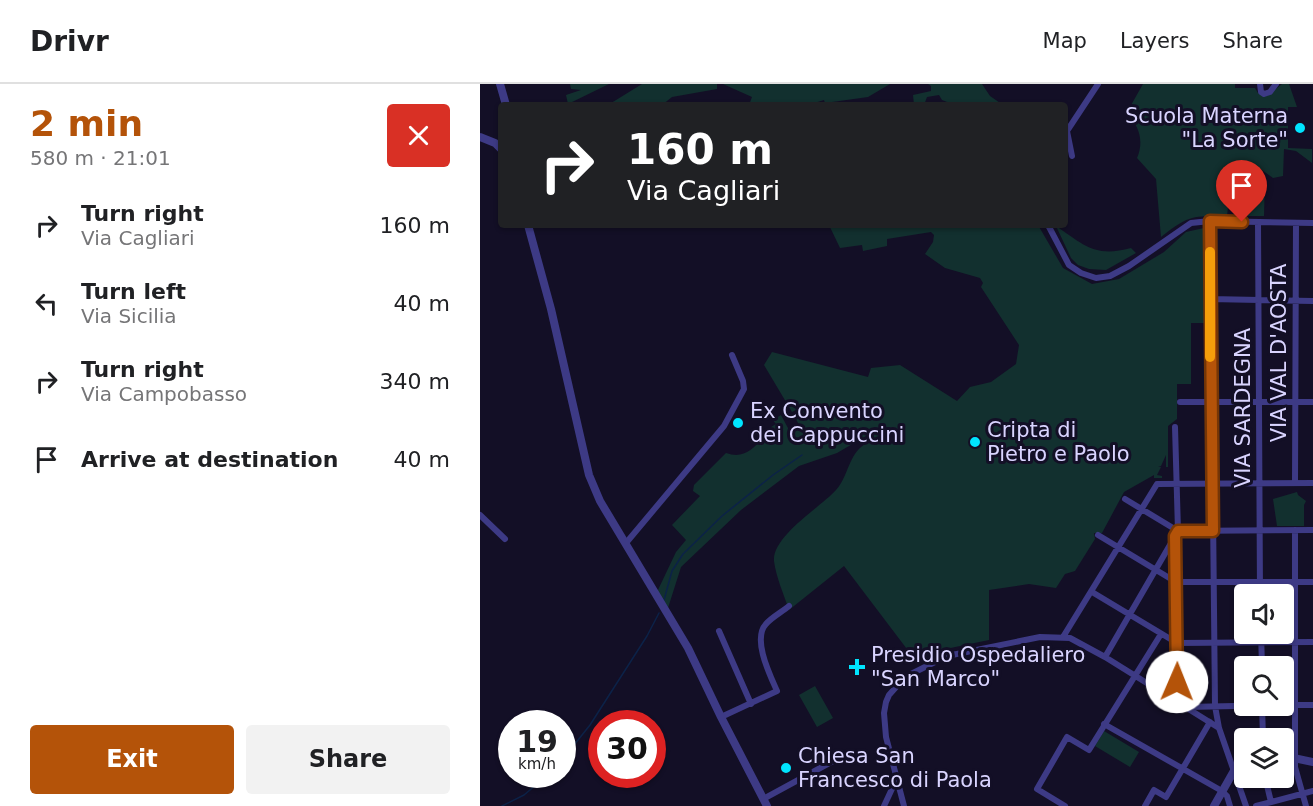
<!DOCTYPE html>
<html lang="en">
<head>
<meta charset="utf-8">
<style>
	:root { --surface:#fff; --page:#f2f2f2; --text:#202124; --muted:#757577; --line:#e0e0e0; --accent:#b45309 }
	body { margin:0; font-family:"DejaVu Sans",sans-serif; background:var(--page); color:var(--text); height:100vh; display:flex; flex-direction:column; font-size:22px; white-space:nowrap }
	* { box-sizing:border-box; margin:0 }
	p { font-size:20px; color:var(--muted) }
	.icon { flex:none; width:33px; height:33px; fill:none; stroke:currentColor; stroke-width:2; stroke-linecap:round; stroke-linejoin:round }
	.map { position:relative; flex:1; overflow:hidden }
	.drawer { display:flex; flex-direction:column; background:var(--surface); width:480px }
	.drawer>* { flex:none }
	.banner { position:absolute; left:18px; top:18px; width:570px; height:126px; border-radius:6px; box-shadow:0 2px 4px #0004; background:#202124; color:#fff; overflow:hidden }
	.buttons { position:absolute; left:754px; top:500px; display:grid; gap:12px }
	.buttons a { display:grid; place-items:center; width:60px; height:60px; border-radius:6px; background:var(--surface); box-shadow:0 2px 4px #0004; font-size:30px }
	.speed { position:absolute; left:18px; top:626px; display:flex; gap:12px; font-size:30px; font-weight:700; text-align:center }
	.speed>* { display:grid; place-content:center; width:78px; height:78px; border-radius:50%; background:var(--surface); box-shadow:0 2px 4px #0004; line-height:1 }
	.speed small { font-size:15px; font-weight:400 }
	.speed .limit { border:9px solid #d22; background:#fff; color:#111 }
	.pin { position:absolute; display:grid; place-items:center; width:51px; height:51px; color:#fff; margin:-62px -26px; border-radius:50% 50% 50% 0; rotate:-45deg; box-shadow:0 0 6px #0007 }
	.pin .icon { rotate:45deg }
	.me { position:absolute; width:66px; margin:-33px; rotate:1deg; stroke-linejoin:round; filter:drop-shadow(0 0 4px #0008) }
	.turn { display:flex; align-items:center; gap:21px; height:126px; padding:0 30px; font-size:27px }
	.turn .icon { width:78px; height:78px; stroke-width:2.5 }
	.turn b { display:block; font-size:42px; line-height:51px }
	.round { display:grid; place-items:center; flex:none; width:63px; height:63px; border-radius:6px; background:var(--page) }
	.headline { display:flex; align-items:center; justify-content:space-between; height:102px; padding:0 30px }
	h1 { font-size:36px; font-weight:800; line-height:45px; color:var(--accent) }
	.cta { display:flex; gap:12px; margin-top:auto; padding:12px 30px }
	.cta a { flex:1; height:69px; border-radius:6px; background:var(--accent); color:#fff; font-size:24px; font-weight:800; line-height:69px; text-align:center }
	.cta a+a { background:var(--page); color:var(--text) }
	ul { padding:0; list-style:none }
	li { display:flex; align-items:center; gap:18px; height:78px; padding:0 30px }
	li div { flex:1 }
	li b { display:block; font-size:22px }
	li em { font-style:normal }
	header { display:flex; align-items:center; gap:36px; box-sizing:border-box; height:84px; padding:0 30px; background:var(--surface); border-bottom:2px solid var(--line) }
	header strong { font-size:28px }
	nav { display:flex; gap:33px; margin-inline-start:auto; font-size:21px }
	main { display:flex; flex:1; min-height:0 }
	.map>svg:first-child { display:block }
	.green { fill:#12302f }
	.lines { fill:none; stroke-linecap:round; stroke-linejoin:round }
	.stream { stroke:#0c2248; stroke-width:1.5 }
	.minor { stroke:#3d3a85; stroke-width:6 }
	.tertiary { stroke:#3d3a85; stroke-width:8 }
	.route-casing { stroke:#753606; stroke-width:15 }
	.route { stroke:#b45309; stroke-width:10 }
	.slow { stroke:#f59e0b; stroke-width:10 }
	.poi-dot { fill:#00e5ff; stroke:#130f26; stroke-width:2 }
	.labels { text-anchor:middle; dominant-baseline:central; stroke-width:6; stroke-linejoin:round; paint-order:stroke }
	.poi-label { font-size:21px; fill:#d9d4ff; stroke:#130f26; text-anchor:start }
	.street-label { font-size:21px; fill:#d9d4ff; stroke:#130f26 }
</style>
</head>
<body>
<header>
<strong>Drivr</strong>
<nav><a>Map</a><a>Layers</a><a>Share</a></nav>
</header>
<main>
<section class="drawer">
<div class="headline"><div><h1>2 min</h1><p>580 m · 21:01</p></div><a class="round" style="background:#d93025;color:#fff"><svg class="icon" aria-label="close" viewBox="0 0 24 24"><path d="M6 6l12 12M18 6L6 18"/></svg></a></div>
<ul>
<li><svg class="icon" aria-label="right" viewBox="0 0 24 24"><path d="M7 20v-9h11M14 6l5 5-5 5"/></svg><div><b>Turn right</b><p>Via Cagliari</p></div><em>160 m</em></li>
<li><svg class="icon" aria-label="left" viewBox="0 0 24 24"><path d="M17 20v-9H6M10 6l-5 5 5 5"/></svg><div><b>Turn left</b><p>Via Sicilia</p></div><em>40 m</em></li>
<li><svg class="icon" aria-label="right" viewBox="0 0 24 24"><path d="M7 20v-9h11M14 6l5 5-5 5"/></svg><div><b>Turn right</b><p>Via Campobasso</p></div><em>340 m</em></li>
<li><svg class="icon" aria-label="arrive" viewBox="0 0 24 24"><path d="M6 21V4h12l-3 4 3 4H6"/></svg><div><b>Arrive at destination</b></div><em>40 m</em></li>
</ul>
<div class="cta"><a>Exit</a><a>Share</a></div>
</section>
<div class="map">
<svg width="833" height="722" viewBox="0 0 833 722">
	<rect width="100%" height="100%" fill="#130f26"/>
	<path class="green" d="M 90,0 L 129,0 L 88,20 L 86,11 L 101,6 L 91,5 Z
		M 162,0 L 237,0 L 237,5 L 192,13 L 182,21 L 128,21 Z
		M 243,0 L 410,0 L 388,13 L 345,19 L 344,16 L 328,21 L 269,21 L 272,13 Z
		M 448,0 L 502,0 L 510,12 L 523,21 L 475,21 L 462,16 L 459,11 L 447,13 L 444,21 L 434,21 L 433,11 L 451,7 L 451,2 Z
		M 663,0 L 755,0 L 755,4 L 775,4 L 778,9 L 787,12 L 802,0 L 809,0 L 817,23 L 808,23 L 808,64 L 832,65 L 832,79 L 816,67 L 804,65 L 803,92 L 793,94 L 779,84 L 771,84 L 751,97 L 747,132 C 712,132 709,131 681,153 L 676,95 L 657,74 C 664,58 660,41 646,30 Z
		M 765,92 L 785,92 L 784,132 L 764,132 Z
		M 349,141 L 558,141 L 583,184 L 612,200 L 639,195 L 684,168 L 706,148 L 724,144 L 725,239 L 711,239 L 711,300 L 697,300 L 697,335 L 688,342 L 688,383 L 686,383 L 686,371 L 681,382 L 678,382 L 681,383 L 677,391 L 682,392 L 682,394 L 674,394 L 674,391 L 644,408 L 622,449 L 614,449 L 615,455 L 595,487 L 585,490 L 576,504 L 549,500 L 509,506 L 509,556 L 456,567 L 436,577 L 364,482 L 309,526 C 304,511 296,493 294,477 C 292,452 342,422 356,406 C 369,391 368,371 385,360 L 388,351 L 357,369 L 319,382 L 261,426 L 201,483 L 188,524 L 177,508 L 196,468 L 206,456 L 192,441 L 220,412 L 213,407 L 214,401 L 246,369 C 263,375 272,366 283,354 L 280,350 L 296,340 L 293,336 L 301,331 L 309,346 L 319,341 L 314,331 L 319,329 L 318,325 L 312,328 L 284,281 L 292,268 L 388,293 L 391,284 L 420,281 L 477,317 L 490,303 L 511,298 L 536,280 L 539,261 L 501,203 L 503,199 L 500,194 L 465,184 L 445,170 L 453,158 L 454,151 L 451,148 L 407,155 L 407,162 L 383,167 L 382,161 L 360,164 Z
		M 576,142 C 604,161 615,174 651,164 L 656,169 L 626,186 L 609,185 L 598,181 L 591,174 Z
		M 817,408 L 818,411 L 826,417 L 824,421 L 824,442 L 797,442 L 793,415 Z
		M 335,602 L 353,634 L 337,643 L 319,611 Z
		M 624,647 L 659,668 L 650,683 L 615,662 Z"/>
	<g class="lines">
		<path class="stream" d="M 184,516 L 192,487 L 203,470 L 242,432 L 293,391 L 322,371
			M 82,676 L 110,641 L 167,552 L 179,529
			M 22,722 L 44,711 L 69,690"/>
		<path class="minor" d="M 780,0 L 781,8 L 784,10 L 790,8 L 796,0
			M 587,47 L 592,72
			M 585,50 L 618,0
			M 730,137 L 735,622 L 739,644 L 766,722
			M 778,138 L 780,510
			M 568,141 L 589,181 L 601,189 L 616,194 L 630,192 L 649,182 L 711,139 L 730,137 L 833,139
			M 730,215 L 833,217
			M 700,318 L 833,318
			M 695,343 L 698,447 L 695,452 L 696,617
			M 815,399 L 816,139
			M 645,415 L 698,447 L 833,446
			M 0,431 L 25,455
			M 815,446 L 815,683 L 826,722
			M 618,451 L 696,498 L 833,498
			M 146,459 L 244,342 L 264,305 L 263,297 L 252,271
			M 612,508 L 697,559 L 833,558
			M 239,547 L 271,620
			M 781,549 L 782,582
			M 583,553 L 677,400 L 833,399
			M 625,573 L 694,454
			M 782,621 L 783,654
			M 804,621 L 833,621
			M 706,623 L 803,621
			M 241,633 L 297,607 C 290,591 272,555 286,540 C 292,533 302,528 309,522
			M 624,640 L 742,707 L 747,712 L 750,722
			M 785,693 L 791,718
			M 283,715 L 353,677
			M 404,722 L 417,694
			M 424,722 L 406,653 L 404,629 L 406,618 L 409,611 L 425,593 L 467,572 L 560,553 L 590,554 L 625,573 L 739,644
			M 585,722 L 557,705 L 587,653 L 609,666 L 681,550
			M 665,722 L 674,706 L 686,713 L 730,638
			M 776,722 L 833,707"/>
		<path class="tertiary" d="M 20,0 L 26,21
			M 0,53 L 15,59 L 21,65
			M 48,141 L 71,225 L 109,391 L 120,417 L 208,564 L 241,633 L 287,722
			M 804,672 L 833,678
			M 734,722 L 755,685 L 765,678"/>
	</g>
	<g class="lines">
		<g class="route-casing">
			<path id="route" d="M 697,598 L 695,452 L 698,447 L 733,447 L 730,137 L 762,138"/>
		</g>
		<use href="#route" class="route"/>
		<path class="slow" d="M 730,168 L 730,273"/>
	</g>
	<g class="poi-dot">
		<circle cx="820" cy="44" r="6"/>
		<circle cx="258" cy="339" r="6"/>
		<circle cx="495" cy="358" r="6"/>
		<path d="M374 574h6v6h6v6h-6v6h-6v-6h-6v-6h6z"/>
		<circle cx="306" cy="684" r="6"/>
	</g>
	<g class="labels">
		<g class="poi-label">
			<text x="808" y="32" text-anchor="end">Scuola Materna<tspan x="808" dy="24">"La Sorte"</tspan></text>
			<text x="270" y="327">Ex Convento<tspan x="270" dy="24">dei Cappuccini</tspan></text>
			<text x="507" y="346">Cripta di<tspan x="507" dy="24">Pietro e Paolo</tspan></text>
			<text x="391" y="571">Presidio Ospedaliero<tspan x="391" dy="24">"San Marco"</tspan></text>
			<text x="318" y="672">Chiesa San<tspan x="318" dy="24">Francesco di Paola</tspan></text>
		</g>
		<g class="street-label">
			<text transform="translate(799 269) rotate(-90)">VIA VAL D'AOSTA</text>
			<text transform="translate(763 324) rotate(-90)">VIA SARDEGNA</text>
		</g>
	</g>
</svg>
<div class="buttons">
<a><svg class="icon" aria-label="sound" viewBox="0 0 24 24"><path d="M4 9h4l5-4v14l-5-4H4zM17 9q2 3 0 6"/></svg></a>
<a><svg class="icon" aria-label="search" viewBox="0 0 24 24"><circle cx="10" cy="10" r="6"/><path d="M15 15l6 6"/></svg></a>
<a><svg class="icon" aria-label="layers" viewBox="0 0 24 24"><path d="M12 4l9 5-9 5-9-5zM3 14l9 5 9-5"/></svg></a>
</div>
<div class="speed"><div>19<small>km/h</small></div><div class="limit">30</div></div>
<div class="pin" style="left:762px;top:138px;background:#d93025"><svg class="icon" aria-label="arrive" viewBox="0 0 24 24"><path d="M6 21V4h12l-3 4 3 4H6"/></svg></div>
<svg class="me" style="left:697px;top:598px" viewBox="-20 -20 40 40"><circle r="19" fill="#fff"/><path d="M0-13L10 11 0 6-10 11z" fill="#b45309"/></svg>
<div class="banner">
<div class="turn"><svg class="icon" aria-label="right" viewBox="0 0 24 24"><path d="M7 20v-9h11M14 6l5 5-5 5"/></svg><div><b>160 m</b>Via Cagliari</div></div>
</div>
</div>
</main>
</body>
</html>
